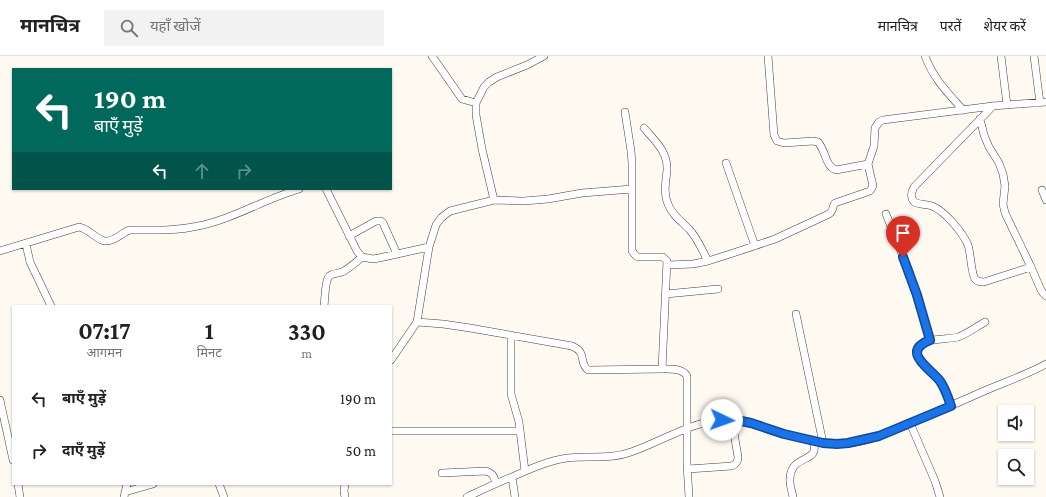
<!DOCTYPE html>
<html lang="hi">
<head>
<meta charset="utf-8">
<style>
	:root { --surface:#fff; --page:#f2f2f2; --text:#202124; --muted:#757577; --line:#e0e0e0 }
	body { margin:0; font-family:"Crimson Pro","Noto Sans Devanagari",serif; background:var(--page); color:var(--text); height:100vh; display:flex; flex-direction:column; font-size:15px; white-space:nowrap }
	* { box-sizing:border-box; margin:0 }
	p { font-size:13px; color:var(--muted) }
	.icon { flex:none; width:22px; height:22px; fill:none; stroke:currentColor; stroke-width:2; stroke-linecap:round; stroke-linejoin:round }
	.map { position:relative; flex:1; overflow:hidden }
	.drawer { position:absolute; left:12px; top:249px; width:380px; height:180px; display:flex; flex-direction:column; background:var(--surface); border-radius:0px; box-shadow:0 1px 3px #0004 }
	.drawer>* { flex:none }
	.hud { position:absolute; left:12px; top:12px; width:380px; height:122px; border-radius:0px; box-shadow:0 1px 3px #0004; background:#00695c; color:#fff; overflow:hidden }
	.controls { position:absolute; left:998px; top:349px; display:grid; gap:8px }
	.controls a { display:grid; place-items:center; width:36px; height:36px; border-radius:0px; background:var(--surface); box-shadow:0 1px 3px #0004; font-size:20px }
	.pin { position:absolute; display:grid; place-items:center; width:34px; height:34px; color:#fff; margin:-41px -17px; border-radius:50% 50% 50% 0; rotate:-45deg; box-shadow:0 0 4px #0007 }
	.pin .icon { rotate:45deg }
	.me { position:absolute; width:44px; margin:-22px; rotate:93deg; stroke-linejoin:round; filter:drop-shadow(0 0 3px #0008) }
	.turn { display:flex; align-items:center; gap:14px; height:84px; padding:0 16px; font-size:18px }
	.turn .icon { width:52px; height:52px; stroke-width:2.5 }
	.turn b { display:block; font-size:28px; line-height:34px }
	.lanes { display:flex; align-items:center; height:38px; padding:0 16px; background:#0003; justify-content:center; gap:20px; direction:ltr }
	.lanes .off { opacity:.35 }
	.eta { display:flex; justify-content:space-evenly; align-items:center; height:68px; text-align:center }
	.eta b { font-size:24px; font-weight:700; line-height:28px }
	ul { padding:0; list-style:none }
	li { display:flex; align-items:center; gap:12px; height:52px; padding:0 16px }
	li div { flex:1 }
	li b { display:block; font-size:15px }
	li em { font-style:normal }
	header { display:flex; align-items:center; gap:24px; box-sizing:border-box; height:56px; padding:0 20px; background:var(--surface); border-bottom:1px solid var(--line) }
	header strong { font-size:19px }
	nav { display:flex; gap:22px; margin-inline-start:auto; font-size:14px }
	.search { width:280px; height:36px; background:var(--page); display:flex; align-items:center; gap:10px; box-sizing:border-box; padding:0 14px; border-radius:0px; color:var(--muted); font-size:15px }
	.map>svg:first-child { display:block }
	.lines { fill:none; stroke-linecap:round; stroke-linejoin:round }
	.street-casing { stroke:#414141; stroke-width:8 }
	.street { stroke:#fff; stroke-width:7 }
	.route-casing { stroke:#114b97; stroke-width:10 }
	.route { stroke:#1a73e8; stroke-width:7 }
</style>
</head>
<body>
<header>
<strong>मानचित्र</strong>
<div class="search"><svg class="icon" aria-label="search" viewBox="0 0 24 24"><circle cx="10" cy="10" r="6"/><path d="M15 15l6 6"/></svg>यहाँ खोजें</div>
<nav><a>मानचित्र</a><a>परतें</a><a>शेयर करें</a></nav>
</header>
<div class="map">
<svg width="1046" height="441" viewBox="0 0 1046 441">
	<rect width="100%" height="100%" fill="#fef9f1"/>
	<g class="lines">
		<g class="street-casing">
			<path id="street" d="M 432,0 L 462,43 L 476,47
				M 768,0 L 774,79 L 777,85 L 784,87 L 813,85 L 818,86 C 826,95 825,110 836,114 L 868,108
				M 925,0 C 933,22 948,37 963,54
				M 1001,0 L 1007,49
				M 1034,0 L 1040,47
				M 993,50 L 914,131 C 911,137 910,141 914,146 C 920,149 926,148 932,150 C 945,155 963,177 968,189 C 971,198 971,217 975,223 C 978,226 980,226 984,226 L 1031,211 L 1041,234 L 1043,237 L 1046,240
				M 625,56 L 631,95 L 632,107 L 632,195 L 636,200 L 638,201 L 663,201 L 667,205 L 662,313 C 671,313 682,312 687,320 L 687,408 L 689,441
				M 980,63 L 984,79 L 989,91 L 999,107 L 1003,118 L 1005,130 L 1003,148 L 1005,157 L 1031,211
				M 644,72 C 655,85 668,96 667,114 C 666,126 663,137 668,148 C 672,159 681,165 689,173 C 698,183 702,194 708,205
				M 726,107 L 755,190
				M 326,133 L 357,195 L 362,201 L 373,203 L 379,202 L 429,191
				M 1042,134 L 1046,144
				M 494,144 L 524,145 L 548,143 L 582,137 L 632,133
				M 886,158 L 909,215 L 930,284
				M 349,180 L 376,165 L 381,165 L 383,167 L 397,198
				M 26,188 L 30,206 L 51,250
				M 0,195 L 79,171 C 90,173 98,186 107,185 C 116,185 122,176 130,174 C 152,174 176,175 198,170 C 233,163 265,143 299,133
				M 667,209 L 693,208 L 708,205 L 727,199 L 775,183 L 829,158 C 834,155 832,150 835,147 L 870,135 L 873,130 L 868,108 L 874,90 L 875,72 L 879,66 L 883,64 L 993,50 L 1046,46
				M 666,238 L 718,233
				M 324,250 C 325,243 325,227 328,222 C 330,217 337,218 342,216 C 350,212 356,206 362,201
				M 796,258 L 823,387
				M 417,266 L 443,268 L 470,272 L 572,290 C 588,297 578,306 588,314 L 662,313
				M 511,279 L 511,338 L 519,366 L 525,415
				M 391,304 L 417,266 L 429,191 L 436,169 L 441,162 L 450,155 L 494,144 L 482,93 L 476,59 L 476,47 L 484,31 L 489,26 L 497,21 L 527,9 L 544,0
				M 0,344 L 13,404
				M 951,350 C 947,340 945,330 938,322 C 932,316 925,311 920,305 C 918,301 917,297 918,293 C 922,281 947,284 958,281 C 967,278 976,271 985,266
				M 910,367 L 935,425 L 940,441
				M 391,375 L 520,375
				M 688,413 L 732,410 C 736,408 738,406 738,401 L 732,365
				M 442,417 L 486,415 C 493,417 494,421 496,427
				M 512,421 L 515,441
				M 18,428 L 20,441
				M 219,428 L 224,441
				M 345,428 L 344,435 L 345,441
				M 125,436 L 153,428
				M 124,441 L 127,428
				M 467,441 C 482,434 496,427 512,421 C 530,413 547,405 567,402 C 588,399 610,404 631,396 C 660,386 689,367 720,364 C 742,362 762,372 783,378 C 798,382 821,388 837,388 C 863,389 888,376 911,367 C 935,356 960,346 984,335 C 1005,326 1026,319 1046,308
				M 793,441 C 792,435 789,428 790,422 C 791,402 811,405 814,395 C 815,392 814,388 814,385"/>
		</g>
		<use href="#street" class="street"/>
	</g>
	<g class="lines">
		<g class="route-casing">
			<path id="route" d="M 722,364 L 741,365 L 751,367 L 784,378 L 823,387 L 837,388 L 848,387 L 879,380 L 951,350 C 948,341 945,332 940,325 C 930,312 900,296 930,284 L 917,239 L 903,201"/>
		</g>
		<use href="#route" class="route"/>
	</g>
</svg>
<div class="controls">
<a><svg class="icon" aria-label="sound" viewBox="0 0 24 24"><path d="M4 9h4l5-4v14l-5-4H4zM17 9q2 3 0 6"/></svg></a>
<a><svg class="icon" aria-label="search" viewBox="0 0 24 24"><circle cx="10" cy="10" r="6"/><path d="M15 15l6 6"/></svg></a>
</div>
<div class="pin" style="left:903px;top:201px;background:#d93025"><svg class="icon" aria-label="arrive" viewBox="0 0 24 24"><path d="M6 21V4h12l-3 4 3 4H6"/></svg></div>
<svg class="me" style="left:722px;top:364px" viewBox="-20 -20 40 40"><circle r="19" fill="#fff"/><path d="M0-13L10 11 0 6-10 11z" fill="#1a73e8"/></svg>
<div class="hud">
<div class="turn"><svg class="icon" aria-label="left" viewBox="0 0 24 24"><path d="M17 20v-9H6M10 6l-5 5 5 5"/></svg><div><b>190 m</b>बाएँ मुड़ें</div></div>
<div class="lanes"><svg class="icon" aria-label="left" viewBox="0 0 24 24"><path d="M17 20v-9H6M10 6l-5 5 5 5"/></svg><svg class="icon off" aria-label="ahead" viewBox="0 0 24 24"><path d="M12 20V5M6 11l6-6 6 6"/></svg><svg class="icon off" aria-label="right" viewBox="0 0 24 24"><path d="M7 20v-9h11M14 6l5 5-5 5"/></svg></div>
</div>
<section class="drawer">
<div class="eta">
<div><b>07:17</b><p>आगमन</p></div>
<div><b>1</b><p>मिनट</p></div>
<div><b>330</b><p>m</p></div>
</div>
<ul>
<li><svg class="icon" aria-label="left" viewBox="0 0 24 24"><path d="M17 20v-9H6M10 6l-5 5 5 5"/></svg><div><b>बाएँ मुड़ें</b></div><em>190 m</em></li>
<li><svg class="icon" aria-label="right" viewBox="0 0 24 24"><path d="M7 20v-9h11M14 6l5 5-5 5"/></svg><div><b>दाएँ मुड़ें</b></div><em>50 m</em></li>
</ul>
</section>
</div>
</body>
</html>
